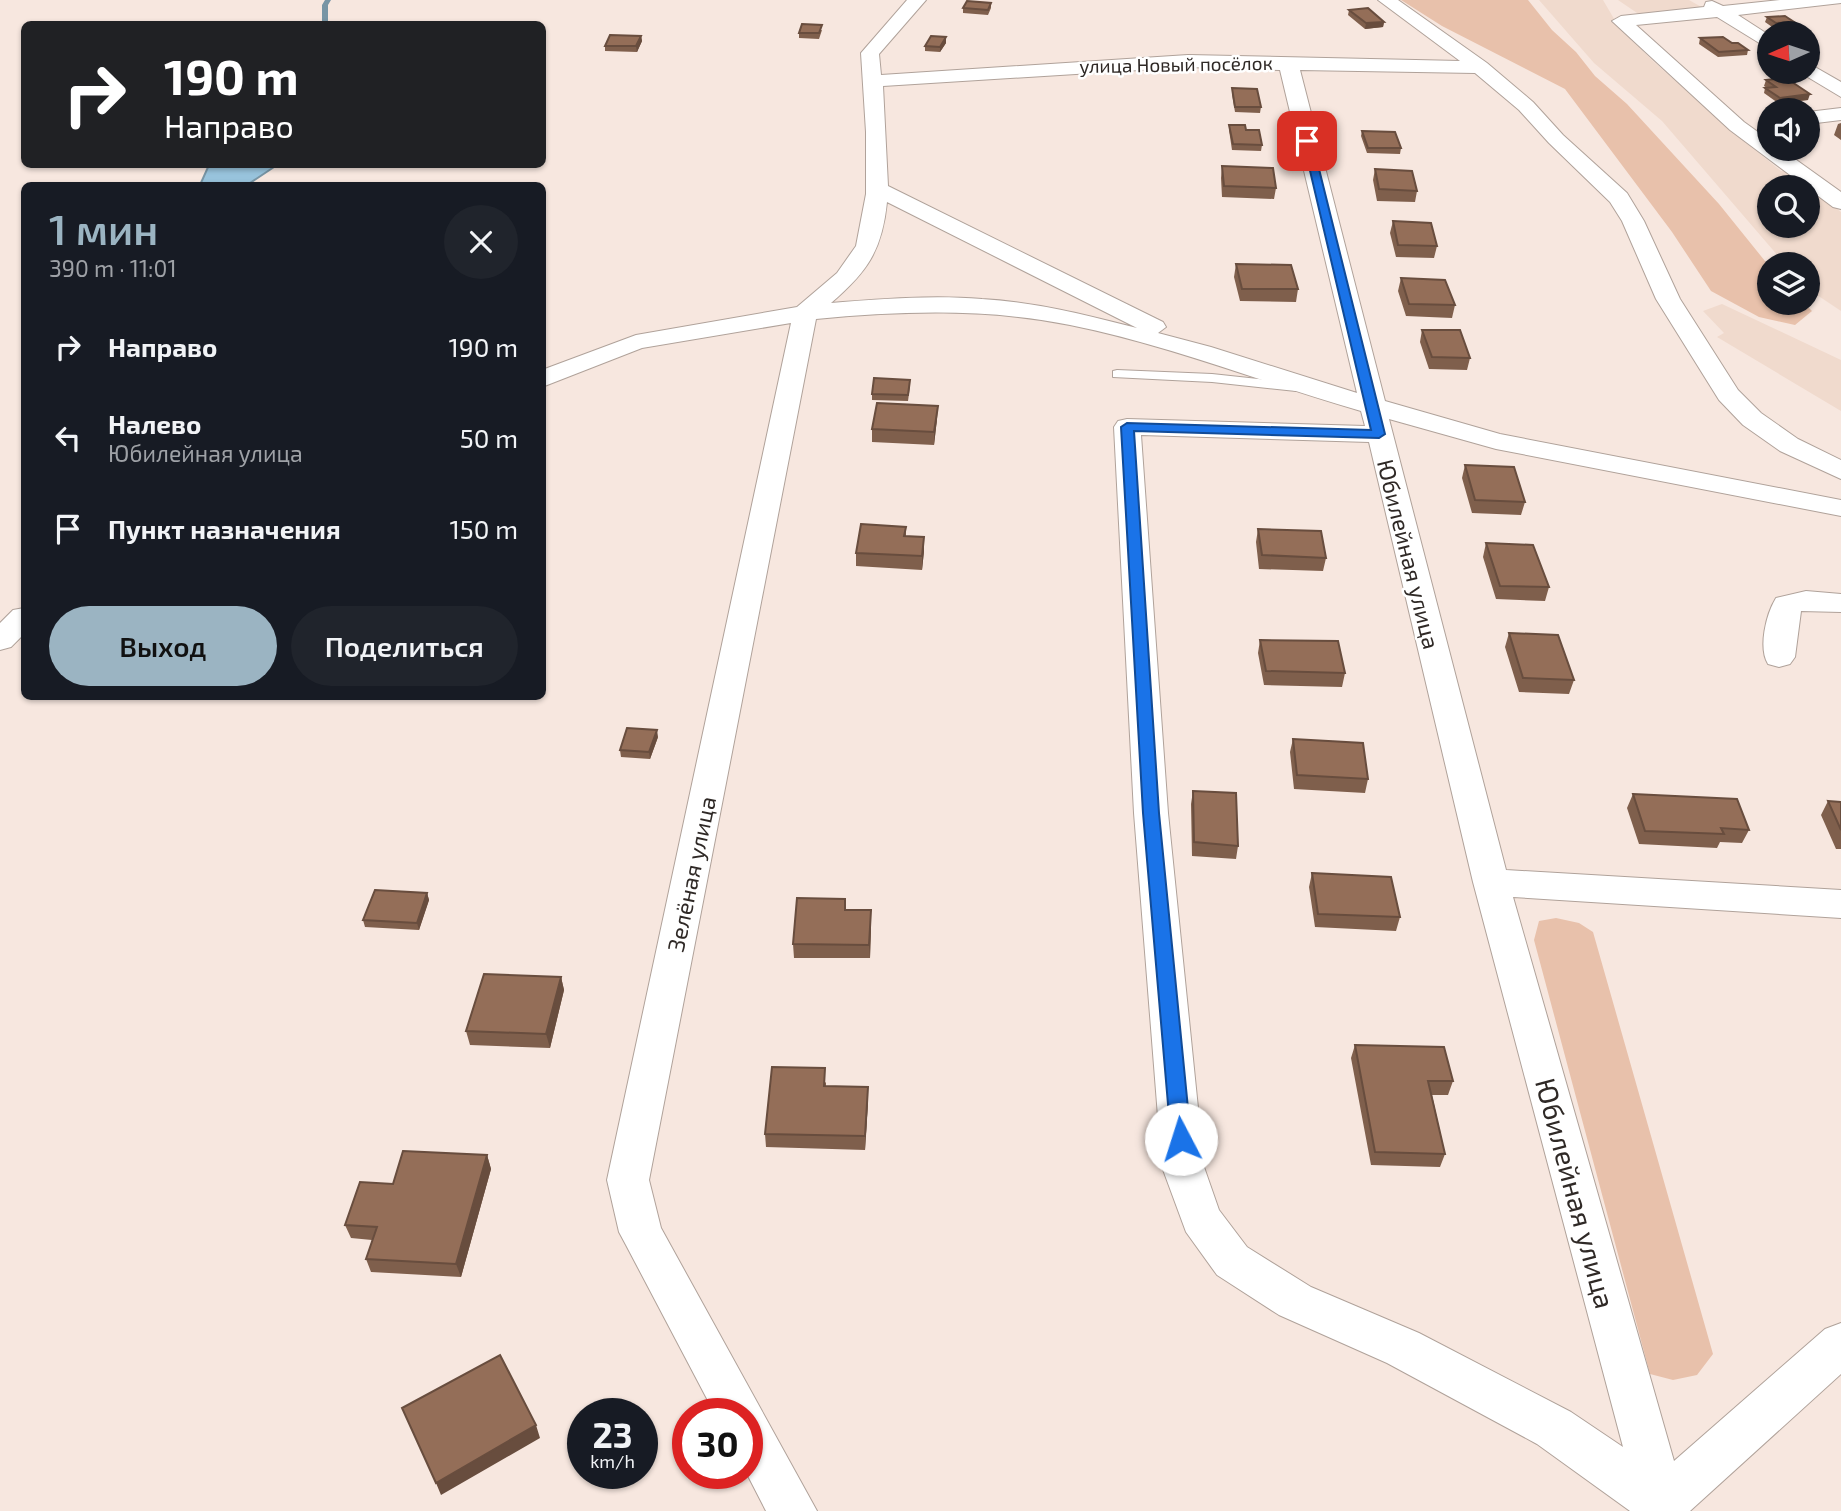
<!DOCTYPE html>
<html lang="ru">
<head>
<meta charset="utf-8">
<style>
	:root { --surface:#171b24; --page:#20242c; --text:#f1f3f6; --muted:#9ea1a6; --accent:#9bb4c2 }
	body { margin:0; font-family:"Exo 2",sans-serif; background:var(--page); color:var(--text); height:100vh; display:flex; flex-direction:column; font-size:26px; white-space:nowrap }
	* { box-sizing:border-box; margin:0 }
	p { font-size:23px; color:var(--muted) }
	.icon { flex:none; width:38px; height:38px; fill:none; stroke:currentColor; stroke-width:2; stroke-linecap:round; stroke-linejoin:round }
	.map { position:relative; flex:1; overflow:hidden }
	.drawer { position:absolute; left:21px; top:182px; width:525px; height:518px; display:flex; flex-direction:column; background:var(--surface); border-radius:10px; box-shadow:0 2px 5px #0004 }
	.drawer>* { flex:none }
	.guide { position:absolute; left:21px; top:21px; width:525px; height:147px; border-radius:10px; box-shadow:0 2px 5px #0004; background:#202124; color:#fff; overflow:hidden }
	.needle { width:46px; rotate:267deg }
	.fabs { position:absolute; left:1757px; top:21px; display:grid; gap:14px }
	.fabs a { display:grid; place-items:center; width:63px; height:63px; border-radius:50%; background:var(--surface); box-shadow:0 2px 5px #0004; font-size:35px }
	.speed { position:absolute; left:567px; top:1398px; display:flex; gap:14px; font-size:35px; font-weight:700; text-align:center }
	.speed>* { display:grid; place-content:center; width:91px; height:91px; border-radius:50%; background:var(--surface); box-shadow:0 2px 5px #0004; line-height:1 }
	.speed small { font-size:18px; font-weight:400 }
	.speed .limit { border:10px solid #d22; background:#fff; color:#111 }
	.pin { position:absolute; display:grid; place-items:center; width:60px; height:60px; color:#fff; margin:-30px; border-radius:14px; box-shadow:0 4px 10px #0006 }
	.me { position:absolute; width:77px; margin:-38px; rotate:355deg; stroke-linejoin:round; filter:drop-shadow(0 0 5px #0008) }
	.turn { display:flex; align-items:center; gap:24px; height:147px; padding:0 28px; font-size:32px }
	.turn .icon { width:91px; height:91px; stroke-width:2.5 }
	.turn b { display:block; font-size:49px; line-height:60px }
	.round { display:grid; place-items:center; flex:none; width:74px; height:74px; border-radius:37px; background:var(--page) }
	.overview { display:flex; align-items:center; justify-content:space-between; height:119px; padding:0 28px }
	h1 { font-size:42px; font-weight:600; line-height:52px; color:var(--accent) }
	.action { display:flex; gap:14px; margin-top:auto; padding:14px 28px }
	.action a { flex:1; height:80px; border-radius:42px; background:var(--accent); color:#111; font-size:28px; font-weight:600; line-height:80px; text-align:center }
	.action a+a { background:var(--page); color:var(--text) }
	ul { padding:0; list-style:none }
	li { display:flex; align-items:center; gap:21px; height:91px; padding:0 28px }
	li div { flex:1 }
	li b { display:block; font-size:26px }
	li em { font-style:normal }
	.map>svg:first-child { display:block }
	.built { fill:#f0dacd; fill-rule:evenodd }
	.green { fill:#e8c1ab }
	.water { fill:#98c3dc; stroke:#7895a5; stroke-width:2 }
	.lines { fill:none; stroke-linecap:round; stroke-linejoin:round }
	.stream { fill:#7895a5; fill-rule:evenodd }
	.service-casing { stroke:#b0a29a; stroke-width:2 }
	.minor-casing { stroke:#b0a29a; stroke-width:2 }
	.service { fill:#fff; fill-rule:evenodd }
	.minor { fill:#fff; fill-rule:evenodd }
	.wall { fill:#7f5f4c }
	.shaded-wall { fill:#684d3e }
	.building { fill:#946e58; stroke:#684d3e; stroke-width:2 }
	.route { fill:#1a73e8; stroke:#114b97; stroke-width:2 }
	.labels { text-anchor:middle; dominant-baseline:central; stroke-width:5; stroke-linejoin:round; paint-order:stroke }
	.far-street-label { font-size:19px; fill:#2f2926; stroke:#fff }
	.street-label { font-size:23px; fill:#2f2926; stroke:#fff }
	.near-street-label { font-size:28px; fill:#2f2926; stroke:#fff }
</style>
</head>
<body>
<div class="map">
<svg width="1841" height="1511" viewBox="0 0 1841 1511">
	<rect width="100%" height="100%" fill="#f7e7df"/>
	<path class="built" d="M 1539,0 L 1603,0 L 1620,29 L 1654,62 L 1740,138 L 1781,171 L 1789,171 L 1841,212 L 1841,311 L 1808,289 L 1808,264 L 1785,264 L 1662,121 L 1594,63 ZM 1769,187 L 1808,187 L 1808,226 L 1769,226 Z
		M 1618,0 L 1689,0 L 1705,9 L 1640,15 Z
		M 1722,304 L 1841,360 L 1841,411 L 1717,337 L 1724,333 L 1703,311 Z"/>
	<path class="green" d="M 1401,0 L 1528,0 L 1552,30 L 1576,52 L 1595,76 L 1627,104 L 1719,204 L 1769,266 L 1769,303 L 1804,303 L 1812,311 L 1795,325 L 1759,317 L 1711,291 L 1672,232 L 1565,89 L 1442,26 Z
		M 1556,918 L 1579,923 L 1593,932 L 1713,1354 L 1697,1375 L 1673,1380 L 1650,1374 L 1534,940 L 1539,921 Z"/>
	<path class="water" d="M 209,165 L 209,164 L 277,165 L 247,185 L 200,185 Z"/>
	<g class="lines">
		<path class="stream" d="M 325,0 L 331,0 L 328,5 L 328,24 L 322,24 L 322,5 Z"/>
		<g class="service-casing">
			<path id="service" d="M 1117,370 L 1212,374 L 1296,383 L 1302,387 L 1296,391 L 1212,382 L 1113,377 L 1113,371 Z"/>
		</g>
		<g class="minor-casing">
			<path id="minor" d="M 907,0 L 926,0 L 879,54 L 881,75 L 1188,55 L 1460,61 L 1378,0 L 1398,0 L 1487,63 L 1533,102 L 1563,135 L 1627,193 L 1644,221 L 1680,299 L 1738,390 L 1761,413 L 1798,439 L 1841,460 L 1841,479 L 1780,451 L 1743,425 L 1719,400 L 1656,299 L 1622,221 L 1610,202 L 1549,143 L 1519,110 L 1475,73 L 1300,70 L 1385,401 L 1500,434 L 1841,500 L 1841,516 L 1496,449 L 1389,419 L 1506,870 L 1841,890 L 1841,918 L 1513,897 L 1674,1461 L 1825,1329 L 1841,1323 L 1841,1374 L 1690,1511 L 1630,1511 L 1537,1444 L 1387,1363 L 1279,1315 L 1217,1275 L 1186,1232 L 1162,1167 L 1134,813 L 1114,427 L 1118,421 L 1127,419 L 1365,426 L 1361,411 C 1264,383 1169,345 1070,325 C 986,308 901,311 816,319 L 649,1180 L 661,1228 L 817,1511 L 766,1511 L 747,1474 L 747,1414 L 715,1414 L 626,1245 L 619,1232 L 607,1180 L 791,323 L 642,348 L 542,387 L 542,370 L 636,335 L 797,307 L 837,273 L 856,246 L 866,194 L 866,132 L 861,53 ZM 1188,67 L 1280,70 L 1357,393 L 1211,347 L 1158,333 L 1166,327 L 1163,322 L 888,186 L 883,86 ZM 887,202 L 1137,328 C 1086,315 1035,302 982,299 C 932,295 881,299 831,303 C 867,272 882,251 887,202 ZM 1141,435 L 1369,442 L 1473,882 L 1623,1447 L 1571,1412 L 1419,1333 L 1311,1287 L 1247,1247 L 1219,1210 L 1204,1167 L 1168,813 Z
				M 1780,0 L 1841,0 L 1841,3 L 1738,15 L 1769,35 L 1769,49 L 1717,17 L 1636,25 L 1744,122 L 1769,140 L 1769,149 L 1781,149 L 1841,192 L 1841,209 L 1833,207 L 1730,130 L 1612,21 L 1621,16 L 1704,7 L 1706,2 L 1712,1 L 1723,6 Z
				M 1808,63 L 1841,82 L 1841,97 L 1801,73 L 1808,72 Z
				M 1841,108 L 1841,120 L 1808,124 L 1808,112 Z
				M 1806,591 L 1841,594 L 1841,612 L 1801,611 L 1795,657 L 1790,664 L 1779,667 L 1768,664 C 1758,648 1766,614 1776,598 Z
				M 24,608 L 24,634 L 11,647 L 0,650 L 0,623 L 13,610 Z"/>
		</g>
		<use href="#service" class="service"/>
		<use href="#minor" class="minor"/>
	</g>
	<path class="wall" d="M 991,3 L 991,8 L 988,15 L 963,13 L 963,8 Z
		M 1349,10 L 1384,22 L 1383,27 L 1365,29 L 1348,15 Z
		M 1767,17 L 1793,27 L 1775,29 L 1765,22 Z
		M 822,30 L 819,39 L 799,38 L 799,33 Z
		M 641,36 L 642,41 L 637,52 L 605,51 L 605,46 Z
		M 946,37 L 946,43 L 940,52 L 925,51 L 925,46 Z
		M 1700,38 L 1748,50 L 1747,55 L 1718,57 L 1699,44 Z
		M 1766,80 L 1808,100 L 1778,103 L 1764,93 L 1765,88 L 1767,88 L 1764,86 Z
		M 1232,88 L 1261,107 L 1260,113 L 1235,112 L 1232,94 Z
		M 1841,123 L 1841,140 L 1834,135 L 1838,124 Z
		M 1229,125 L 1246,130 L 1262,145 L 1261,151 L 1232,150 L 1229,130 Z
		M 1362,131 L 1401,148 L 1400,154 L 1367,153 L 1361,136 Z
		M 1222,166 L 1276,188 L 1274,199 L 1222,197 L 1221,178 Z
		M 1375,169 L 1417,191 L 1415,202 L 1377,201 L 1373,180 Z
		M 1393,221 L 1437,246 L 1434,258 L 1396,257 L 1390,233 Z
		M 1236,264 L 1298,289 L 1296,302 L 1240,301 L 1234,277 Z
		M 1401,278 L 1455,305 L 1452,318 L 1406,316 L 1398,291 Z
		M 1422,330 L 1470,358 L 1467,370 L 1429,369 L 1420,342 Z
		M 910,386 L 908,401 L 872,400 L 872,394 Z
		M 937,419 L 934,445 L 872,442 L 872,429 Z
		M 1465,465 L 1525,502 L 1521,515 L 1472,513 L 1462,478 Z
		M 906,527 L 906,536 L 924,537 L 924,551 L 922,570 L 856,566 L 856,553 Z
		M 1258,529 L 1326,558 L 1323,571 L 1259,569 L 1256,542 Z
		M 1486,543 L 1549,587 L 1545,601 L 1496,599 L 1483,557 Z
		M 1509,633 L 1574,680 L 1569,694 L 1519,692 L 1505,647 Z
		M 1260,640 L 1345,673 L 1342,687 L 1264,685 L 1258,653 Z
		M 658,737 L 650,759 L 621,757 L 620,750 Z
		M 1293,739 L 1368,779 L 1365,793 L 1294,789 L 1290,752 Z
		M 1193,791 L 1238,846 L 1236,859 L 1192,856 L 1191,804 Z
		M 1633,794 L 1749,830 L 1742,843 L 1720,842 L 1717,848 L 1639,844 L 1627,808 Z
		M 1828,801 L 1841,802 L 1841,849 L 1836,849 L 1821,815 Z
		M 1312,873 L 1400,917 L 1396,931 L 1315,927 L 1309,887 Z
		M 427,893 L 429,900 L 419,930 L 365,927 L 363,920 Z
		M 845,899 L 846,910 L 871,924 L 870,958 L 794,958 L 793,944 Z
		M 561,977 L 564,990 L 550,1048 L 470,1045 L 466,1031 Z
		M 1355,1045 L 1453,1081 L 1448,1095 L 1432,1095 L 1445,1154 L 1440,1167 L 1371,1165 L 1351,1058 Z
		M 826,1082 L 826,1086 L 868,1087 L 868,1101 L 865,1150 L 766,1147 L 765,1134 Z
		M 487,1155 L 491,1169 L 461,1277 L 371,1272 L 366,1259 L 372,1240 L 351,1238 L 345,1225 Z"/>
	<path class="shaded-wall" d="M 1384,22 L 1383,27 L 1365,29 L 1366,23 Z
		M 1794,22 L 1793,27 L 1775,29 L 1776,23 Z
		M 641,36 L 642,41 L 637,52 L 636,46 Z
		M 946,37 L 946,43 L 940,52 L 940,47 Z
		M 1810,94 L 1808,100 L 1778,103 L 1780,98 Z
		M 938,406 L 937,419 L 934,445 L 934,432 Z
		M 924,537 L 924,551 L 922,570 L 922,556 Z
		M 657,730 L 658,737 L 650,759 L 649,752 Z
		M 427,893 L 429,900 L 419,930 L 417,923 Z
		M 871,910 L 871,924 L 870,958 L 869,945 Z
		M 561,977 L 564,990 L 550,1048 L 546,1034 Z
		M 868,1087 L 868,1101 L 865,1150 L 865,1136 Z
		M 487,1155 L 491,1169 L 461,1277 L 456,1264 Z
		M 536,1425 L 540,1438 L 441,1495 L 436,1483 Z"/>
	<path class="building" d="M 967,1 L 991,3 L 988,10 L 963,8 Z
		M 1368,8 L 1384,22 L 1366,23 L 1349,10 Z
		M 1785,16 L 1794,22 L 1776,23 L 1767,17 Z
		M 802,24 L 822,25 L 819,33 L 799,33 Z
		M 610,35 L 641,36 L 636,46 L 605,46 Z
		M 931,36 L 946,37 L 940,47 L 925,46 Z
		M 1723,37 L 1732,43 L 1738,43 L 1748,50 L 1719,52 L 1700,38 Z
		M 1786,78 L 1810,94 L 1780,98 L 1765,88 L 1776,87 L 1766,80 Z
		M 1232,88 L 1257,89 L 1261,107 L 1235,107 Z
		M 1229,125 L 1245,125 L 1246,130 L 1259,130 L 1262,145 L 1233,144 Z
		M 1362,131 L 1395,132 L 1401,148 L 1368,148 Z
		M 1222,166 L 1273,168 L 1276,188 L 1224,186 Z
		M 1375,169 L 1412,171 L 1417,191 L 1379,189 Z
		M 1393,221 L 1431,223 L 1437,246 L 1398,245 Z
		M 1236,264 L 1291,265 L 1298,289 L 1242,289 Z
		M 1401,278 L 1445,280 L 1455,305 L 1409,304 Z
		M 1422,330 L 1460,330 L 1470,358 L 1432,357 Z
		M 874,378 L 910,380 L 908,395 L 872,394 Z
		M 877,403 L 938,406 L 934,432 L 872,429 Z
		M 1465,465 L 1514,467 L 1525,502 L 1475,500 Z
		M 861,524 L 906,527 L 904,536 L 924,537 L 922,556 L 856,553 Z
		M 1258,529 L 1321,531 L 1326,558 L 1262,555 Z
		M 1486,543 L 1533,545 L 1549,587 L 1500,586 Z
		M 1509,633 L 1558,635 L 1574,680 L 1523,678 Z
		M 1260,640 L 1338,641 L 1345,673 L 1266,671 Z
		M 627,728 L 657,730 L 649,752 L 620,750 Z
		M 1293,739 L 1363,743 L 1368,779 L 1297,775 Z
		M 1193,791 L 1236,793 L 1238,846 L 1194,842 Z
		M 1633,794 L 1737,799 L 1749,830 L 1721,828 L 1724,834 L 1645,831 Z
		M 1828,801 L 1841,802 L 1841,830 Z
		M 1312,873 L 1391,877 L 1400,917 L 1318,914 Z
		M 375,890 L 427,893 L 417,923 L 363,920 Z
		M 797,898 L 845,899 L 845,910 L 871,910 L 869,945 L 793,944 Z
		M 484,974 L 561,977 L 546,1034 L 466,1031 Z
		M 1355,1045 L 1444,1047 L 1453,1081 L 1428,1081 L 1445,1154 L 1375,1152 Z
		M 772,1067 L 825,1068 L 824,1086 L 868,1087 L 865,1136 L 765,1134 Z
		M 403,1151 L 487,1155 L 456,1264 L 366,1259 L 377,1227 L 345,1225 L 360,1182 L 393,1184 Z
		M 500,1355 L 536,1425 L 436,1483 L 402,1408 Z"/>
	<path class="route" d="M 1307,138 L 1312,141 L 1385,434 L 1379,438 L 1134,431 L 1159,813 L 1191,1139 L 1188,1145 L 1181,1148 L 1174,1145 L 1171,1139 L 1143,813 L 1121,427 L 1127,423 L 1371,430 L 1303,141 Z"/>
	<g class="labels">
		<g class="far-street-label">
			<text transform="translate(1176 64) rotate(-1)">улица Новый посёлок</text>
		</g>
		<g class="street-label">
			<text transform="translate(1409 554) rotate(76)">Юбилейная улица</text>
			<text transform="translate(691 874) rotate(-78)">Зелёная улица</text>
		</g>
		<g class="near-street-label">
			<text transform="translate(1576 1193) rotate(75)">Юбилейная улица</text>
		</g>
	</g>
</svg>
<div class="fabs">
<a><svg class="needle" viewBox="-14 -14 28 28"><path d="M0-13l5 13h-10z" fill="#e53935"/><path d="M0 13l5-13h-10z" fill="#9ea1a6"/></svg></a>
<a><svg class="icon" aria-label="sound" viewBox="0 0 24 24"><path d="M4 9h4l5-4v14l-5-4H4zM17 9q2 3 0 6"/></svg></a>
<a><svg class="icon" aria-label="search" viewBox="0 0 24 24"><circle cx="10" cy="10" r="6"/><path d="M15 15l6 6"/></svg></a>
<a><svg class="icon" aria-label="layers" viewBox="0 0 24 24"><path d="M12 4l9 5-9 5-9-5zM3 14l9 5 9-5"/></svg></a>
</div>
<div class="speed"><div>23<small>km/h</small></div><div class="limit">30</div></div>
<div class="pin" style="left:1307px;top:141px;background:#d93025"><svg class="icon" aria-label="arrive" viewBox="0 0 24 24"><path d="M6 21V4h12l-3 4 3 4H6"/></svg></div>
<svg class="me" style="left:1181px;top:1139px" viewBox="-20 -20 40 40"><circle r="19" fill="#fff"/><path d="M0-13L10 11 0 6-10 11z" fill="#1a73e8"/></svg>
<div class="guide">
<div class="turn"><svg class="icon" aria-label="right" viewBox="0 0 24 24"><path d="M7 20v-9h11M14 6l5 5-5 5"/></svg><div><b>190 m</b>Направо</div></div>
</div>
<section class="drawer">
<div class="overview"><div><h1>1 мин</h1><p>390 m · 11:01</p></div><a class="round"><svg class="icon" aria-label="close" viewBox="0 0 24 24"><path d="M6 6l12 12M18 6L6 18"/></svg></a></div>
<ul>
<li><svg class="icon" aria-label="right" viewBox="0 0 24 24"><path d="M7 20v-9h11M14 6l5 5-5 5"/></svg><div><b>Направо</b></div><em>190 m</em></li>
<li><svg class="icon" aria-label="left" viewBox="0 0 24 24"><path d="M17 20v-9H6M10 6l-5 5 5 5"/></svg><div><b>Налево</b><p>Юбилейная улица</p></div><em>50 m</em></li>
<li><svg class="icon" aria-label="arrive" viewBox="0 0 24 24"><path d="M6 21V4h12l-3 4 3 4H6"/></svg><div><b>Пункт назначения</b></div><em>150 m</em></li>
</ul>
<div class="action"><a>Выход</a><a>Поделиться</a></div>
</section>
</div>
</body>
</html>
